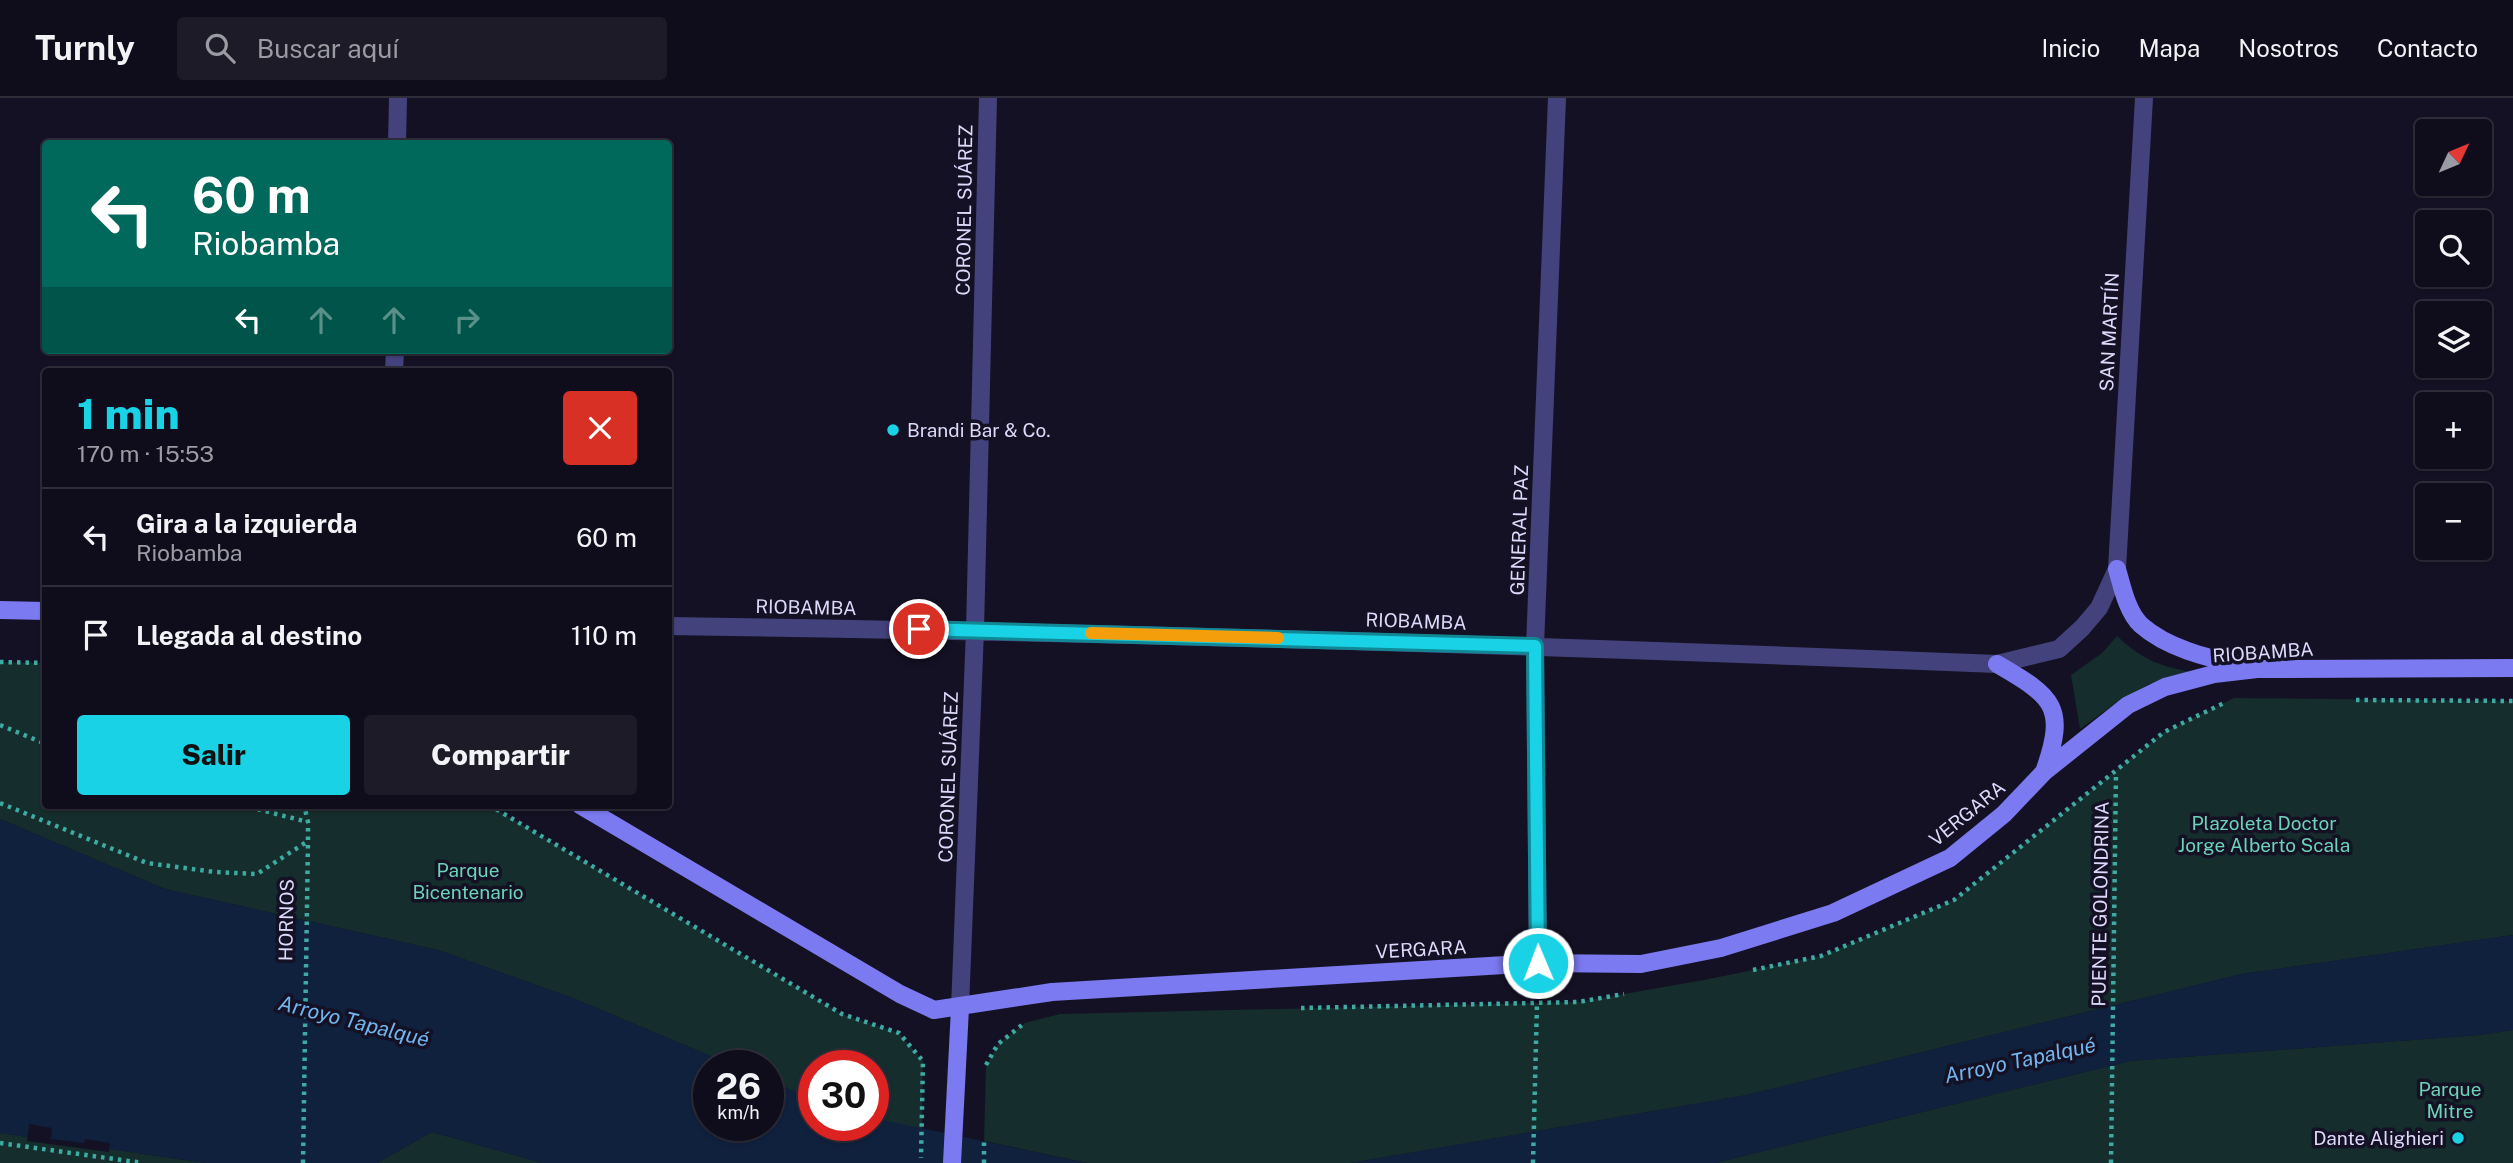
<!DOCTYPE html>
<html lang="es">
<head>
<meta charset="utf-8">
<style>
	:root { --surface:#0f0d1b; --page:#1d1b28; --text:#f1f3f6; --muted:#9b9ca3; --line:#2f2d3a; --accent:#1ad2e5 }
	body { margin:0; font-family:"Public Sans",sans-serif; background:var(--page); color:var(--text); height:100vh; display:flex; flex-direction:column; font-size:26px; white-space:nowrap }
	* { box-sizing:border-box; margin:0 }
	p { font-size:23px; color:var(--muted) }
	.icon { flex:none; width:38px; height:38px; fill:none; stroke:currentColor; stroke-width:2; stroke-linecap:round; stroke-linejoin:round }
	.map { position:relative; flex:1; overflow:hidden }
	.details { position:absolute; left:42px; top:270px; width:630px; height:441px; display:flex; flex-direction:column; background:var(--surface); border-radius:7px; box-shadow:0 2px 5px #0004,0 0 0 2px var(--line) }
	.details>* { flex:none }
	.top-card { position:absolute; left:42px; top:42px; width:630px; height:214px; border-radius:7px; box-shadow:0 2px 5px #0004,0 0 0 2px var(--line); background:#00695c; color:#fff; overflow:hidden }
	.needle { width:46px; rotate:46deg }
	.fabs { position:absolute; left:2415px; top:21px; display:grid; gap:14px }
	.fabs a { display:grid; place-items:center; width:77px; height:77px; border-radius:7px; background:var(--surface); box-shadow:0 2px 5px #0004,0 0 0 2px var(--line); font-size:35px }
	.speed { position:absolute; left:693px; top:952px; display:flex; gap:14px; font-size:35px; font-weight:700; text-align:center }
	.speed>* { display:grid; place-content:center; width:91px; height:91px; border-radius:50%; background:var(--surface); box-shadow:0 2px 5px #0004,0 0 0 2px var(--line); line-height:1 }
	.speed small { font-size:18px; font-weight:400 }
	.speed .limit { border:10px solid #d22; background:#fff; color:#111 }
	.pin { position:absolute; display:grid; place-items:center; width:60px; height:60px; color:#fff; margin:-30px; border:4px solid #fff; border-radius:50%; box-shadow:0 2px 7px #0007 }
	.me { position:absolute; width:77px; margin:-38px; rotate:359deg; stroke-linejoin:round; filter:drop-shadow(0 0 5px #0008) }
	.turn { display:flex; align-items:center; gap:24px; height:147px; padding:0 35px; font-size:32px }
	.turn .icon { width:91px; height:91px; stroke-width:2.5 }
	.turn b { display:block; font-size:49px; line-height:60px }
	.lanes { display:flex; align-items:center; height:66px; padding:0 35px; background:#0003; justify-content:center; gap:35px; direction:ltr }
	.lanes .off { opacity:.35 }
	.round { display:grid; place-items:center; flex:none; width:74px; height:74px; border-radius:7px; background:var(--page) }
	.headline { display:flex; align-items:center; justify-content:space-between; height:119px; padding:0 35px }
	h1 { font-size:42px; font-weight:800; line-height:52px; color:var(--accent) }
	.action { display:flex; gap:14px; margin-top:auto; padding:14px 35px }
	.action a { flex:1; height:80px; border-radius:7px; background:var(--accent); color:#111; font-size:28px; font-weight:800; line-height:80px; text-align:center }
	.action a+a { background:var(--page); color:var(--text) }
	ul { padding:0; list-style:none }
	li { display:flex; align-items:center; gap:21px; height:98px; padding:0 35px; border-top:2px solid var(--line) }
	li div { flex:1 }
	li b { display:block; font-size:26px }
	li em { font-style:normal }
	header { display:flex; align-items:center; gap:42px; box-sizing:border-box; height:98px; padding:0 35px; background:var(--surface); border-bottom:2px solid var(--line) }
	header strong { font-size:33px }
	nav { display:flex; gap:38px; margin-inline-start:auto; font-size:24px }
	.search { width:490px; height:63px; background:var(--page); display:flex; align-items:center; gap:18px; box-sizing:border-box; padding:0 24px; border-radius:7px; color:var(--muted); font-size:26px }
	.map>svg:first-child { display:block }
	.green { fill:#152d2c }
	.water { fill:#10213e }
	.pier { fill:#141124 }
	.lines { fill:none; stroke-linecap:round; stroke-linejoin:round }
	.path { stroke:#3daaa3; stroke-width:4.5; stroke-dasharray:3.5 5; stroke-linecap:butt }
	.street { stroke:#44427d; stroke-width:18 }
	.secondary { stroke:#7c7af0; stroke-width:18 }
	.route-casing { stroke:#118895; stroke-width:18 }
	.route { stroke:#1ad2e5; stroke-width:12 }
	.slow { stroke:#f59e0b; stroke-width:12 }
	.poi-dot { fill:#1ad2e5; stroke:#141124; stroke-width:2.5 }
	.labels { text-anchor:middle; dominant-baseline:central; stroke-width:7; stroke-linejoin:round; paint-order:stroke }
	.street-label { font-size:19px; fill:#dcd9fb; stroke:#141124 }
	.poi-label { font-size:19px; fill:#dcd9fb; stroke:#141124; text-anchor:start }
	.park-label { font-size:19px; fill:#6cd3b9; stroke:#141124 }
	.water-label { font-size:21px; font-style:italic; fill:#72b6ef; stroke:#141124 }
</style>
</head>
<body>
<header>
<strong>Turnly</strong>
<div class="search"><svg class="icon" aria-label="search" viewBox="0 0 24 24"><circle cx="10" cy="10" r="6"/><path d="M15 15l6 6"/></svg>Buscar aquí</div>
<nav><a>Inicio</a><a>Mapa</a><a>Nosotros</a><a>Contacto</a></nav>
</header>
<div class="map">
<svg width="2513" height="1065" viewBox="0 0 2513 1065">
	<rect width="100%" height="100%" fill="#141124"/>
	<path class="green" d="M 2117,538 C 2143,562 2157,567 2191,574 L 2149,586 L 2117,604 L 2080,631 L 2071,577 L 2102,555 Z
		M 0,564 L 45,565 L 46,707 L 489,707 L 842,916 L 899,935 L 923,963 L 922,1032 L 873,1020 L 873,968 L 814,968 L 814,1002 L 768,982 L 768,968 L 734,968 L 575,901 L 438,852 L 165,791 L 0,721 Z
		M 2234,600 L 2513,603 L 2513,837 L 2242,876 L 1747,997 L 1351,1065 L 1087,1065 L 984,1043 L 986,968 L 998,946 L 1025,925 L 1060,916 L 1578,904 L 1704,882 L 1821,858 L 1954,802 L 2164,634 Z
		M 2513,932 L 2513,1065 L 1715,1065 L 2130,963 L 2479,937 Z
		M 432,1034 L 543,1065 L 377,1065 Z
		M 0,1035 L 206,1065 L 0,1065 Z"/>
	<path class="water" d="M 0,721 L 165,791 L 438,852 L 575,901 L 734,968 L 709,968 L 709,1027 L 768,1027 L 768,982 L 814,1002 L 814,1027 L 873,1027 L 873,1020 L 1087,1065 L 543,1065 L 432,1034 L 377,1065 L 206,1065 L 0,1035 Z
		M 2513,837 L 2513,932 L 2479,937 L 2130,963 L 1715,1065 L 1351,1065 L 1747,997 L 2242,876 Z"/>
	<path class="pier" d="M 29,1026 L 52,1030 L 51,1041 L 84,1045 L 85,1041 L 110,1045 L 109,1054 L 27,1043 Z"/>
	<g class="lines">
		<path class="path" d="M 0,564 L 46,565
			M 2356,602 L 2513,603
			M 0,627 L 46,646
			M 0,705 L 147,765 L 215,774 L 257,776 L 308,743
			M 241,707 L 308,724
			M 489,707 L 842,916 L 899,935 L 923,963 L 921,1060
			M 1753,872 L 1821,858 L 1954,802 L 2164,634 L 2226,604
			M 1301,910 L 1578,904 L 1624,896
			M 986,967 L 998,946 L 1022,927
			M 0,1045 L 143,1065
			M 303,1065 L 308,743 L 308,724 L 304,707
			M 984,1065 L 984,1042
			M 1533,1065 L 1537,905
			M 2111,1065 L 2116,674"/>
		<path class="street" d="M 397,46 L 398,0
			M 394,273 L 395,252
			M 668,528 C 1112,534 1555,548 1997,566 L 2059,551 L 2082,530 L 2099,510 L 2117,471 L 2144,0
			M 1538,865 L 1535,548 L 1557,0
			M 960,910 L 975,532 L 988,0"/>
		<path class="secondary" d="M 2117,471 C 2122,488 2127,514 2141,527 C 2168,551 2209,560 2243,568
			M 0,512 L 46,513
			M 1997,566 C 2054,599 2067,609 2044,674
			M 580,707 L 900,896 L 934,912 L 1052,894 L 1538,865 L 1641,866 L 1721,850 L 1833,815 L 1950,760 L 2004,716 L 2044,674 L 2128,607 L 2165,589 L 2214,576 L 2257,571 L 2513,570
			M 952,1065 L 960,910"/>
	</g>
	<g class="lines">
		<g class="route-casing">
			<path id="route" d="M 919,531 L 1535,548 L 1538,865"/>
		</g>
		<use href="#route" class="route"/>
		<path class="slow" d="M 1091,535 L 1278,540"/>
	</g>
	<g class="poi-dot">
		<circle cx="893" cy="332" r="7"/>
		<circle cx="2458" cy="1040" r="7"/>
	</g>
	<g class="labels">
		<g class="street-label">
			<text transform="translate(964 112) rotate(-89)">CORONEL SUÁREZ</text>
			<text transform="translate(2109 234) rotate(-87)">SAN MARTÍN</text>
			<text transform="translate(1519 432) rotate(-88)">GENERAL PAZ</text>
			<text transform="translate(806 509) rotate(1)">RIOBAMBA</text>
			<text transform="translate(1416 523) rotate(2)">RIOBAMBA</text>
			<text transform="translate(2263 554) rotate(-4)">RIOBAMBA</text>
			<text transform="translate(948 679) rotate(-88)">CORONEL SUÁREZ</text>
			<text transform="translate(1967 715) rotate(-39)">VERGARA</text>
			<text transform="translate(2100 806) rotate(-89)">PUENTE GOLONDRINA</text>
			<text transform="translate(286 822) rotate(-89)">HORNOS</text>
			<text transform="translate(1421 851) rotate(-3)">VERGARA</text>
		</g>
		<g class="poi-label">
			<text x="907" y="332">Brandi Bar &amp; Co.</text>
			<text x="2444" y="1040" text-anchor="end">Dante Alighieri</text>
		</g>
		<g class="park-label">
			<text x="2264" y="725">Plazoleta Doctor<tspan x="2264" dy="22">Jorge Alberto Scala</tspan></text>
			<text x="468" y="772">Parque<tspan x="468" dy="22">Bicentenario</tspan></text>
			<text x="2450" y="991">Parque<tspan x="2450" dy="22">Mitre</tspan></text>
		</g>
		<g class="water-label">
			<text transform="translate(354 923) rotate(14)">Arroyo Tapalqué</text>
			<text transform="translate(2020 962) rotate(-12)">Arroyo Tapalqué</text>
		</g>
	</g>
</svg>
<div class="fabs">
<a><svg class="needle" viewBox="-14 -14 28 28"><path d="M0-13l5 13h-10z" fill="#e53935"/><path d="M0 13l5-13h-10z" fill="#9b9ca3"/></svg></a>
<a><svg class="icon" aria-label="search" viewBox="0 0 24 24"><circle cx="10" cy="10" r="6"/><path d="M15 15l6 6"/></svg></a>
<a><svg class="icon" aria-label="layers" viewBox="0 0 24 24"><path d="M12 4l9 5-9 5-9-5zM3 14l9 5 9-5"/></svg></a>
<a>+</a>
<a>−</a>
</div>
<div class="speed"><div>26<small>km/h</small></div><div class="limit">30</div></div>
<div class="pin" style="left:919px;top:531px;background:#d93025"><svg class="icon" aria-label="arrive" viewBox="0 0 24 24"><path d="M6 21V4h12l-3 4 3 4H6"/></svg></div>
<svg class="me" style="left:1538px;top:865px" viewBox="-20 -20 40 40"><circle r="17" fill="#1ad2e5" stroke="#fff" stroke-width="3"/><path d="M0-11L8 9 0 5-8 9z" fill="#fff"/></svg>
<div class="top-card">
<div class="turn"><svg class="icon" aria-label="left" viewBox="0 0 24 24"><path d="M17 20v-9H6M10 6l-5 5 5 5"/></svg><div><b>60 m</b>Riobamba</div></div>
<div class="lanes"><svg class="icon" aria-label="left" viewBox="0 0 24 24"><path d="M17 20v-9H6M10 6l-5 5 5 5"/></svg><svg class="icon off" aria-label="ahead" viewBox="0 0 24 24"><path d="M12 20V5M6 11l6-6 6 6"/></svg><svg class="icon off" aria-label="ahead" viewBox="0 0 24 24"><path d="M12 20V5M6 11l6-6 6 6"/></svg><svg class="icon off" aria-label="right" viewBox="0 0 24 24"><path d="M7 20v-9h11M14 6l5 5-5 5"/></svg></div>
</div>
<section class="details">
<div class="headline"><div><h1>1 min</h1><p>170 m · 15:53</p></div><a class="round" style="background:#d93025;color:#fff"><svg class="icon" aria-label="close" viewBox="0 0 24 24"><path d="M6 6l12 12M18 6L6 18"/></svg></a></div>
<ul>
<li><svg class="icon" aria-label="left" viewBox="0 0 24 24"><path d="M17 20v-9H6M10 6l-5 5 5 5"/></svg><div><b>Gira a la izquierda</b><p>Riobamba</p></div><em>60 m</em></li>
<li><svg class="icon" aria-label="arrive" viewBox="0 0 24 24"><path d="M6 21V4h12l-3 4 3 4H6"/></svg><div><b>Llegada al destino</b></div><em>110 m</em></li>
</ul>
<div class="action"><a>Salir</a><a>Compartir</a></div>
</section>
</div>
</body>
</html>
